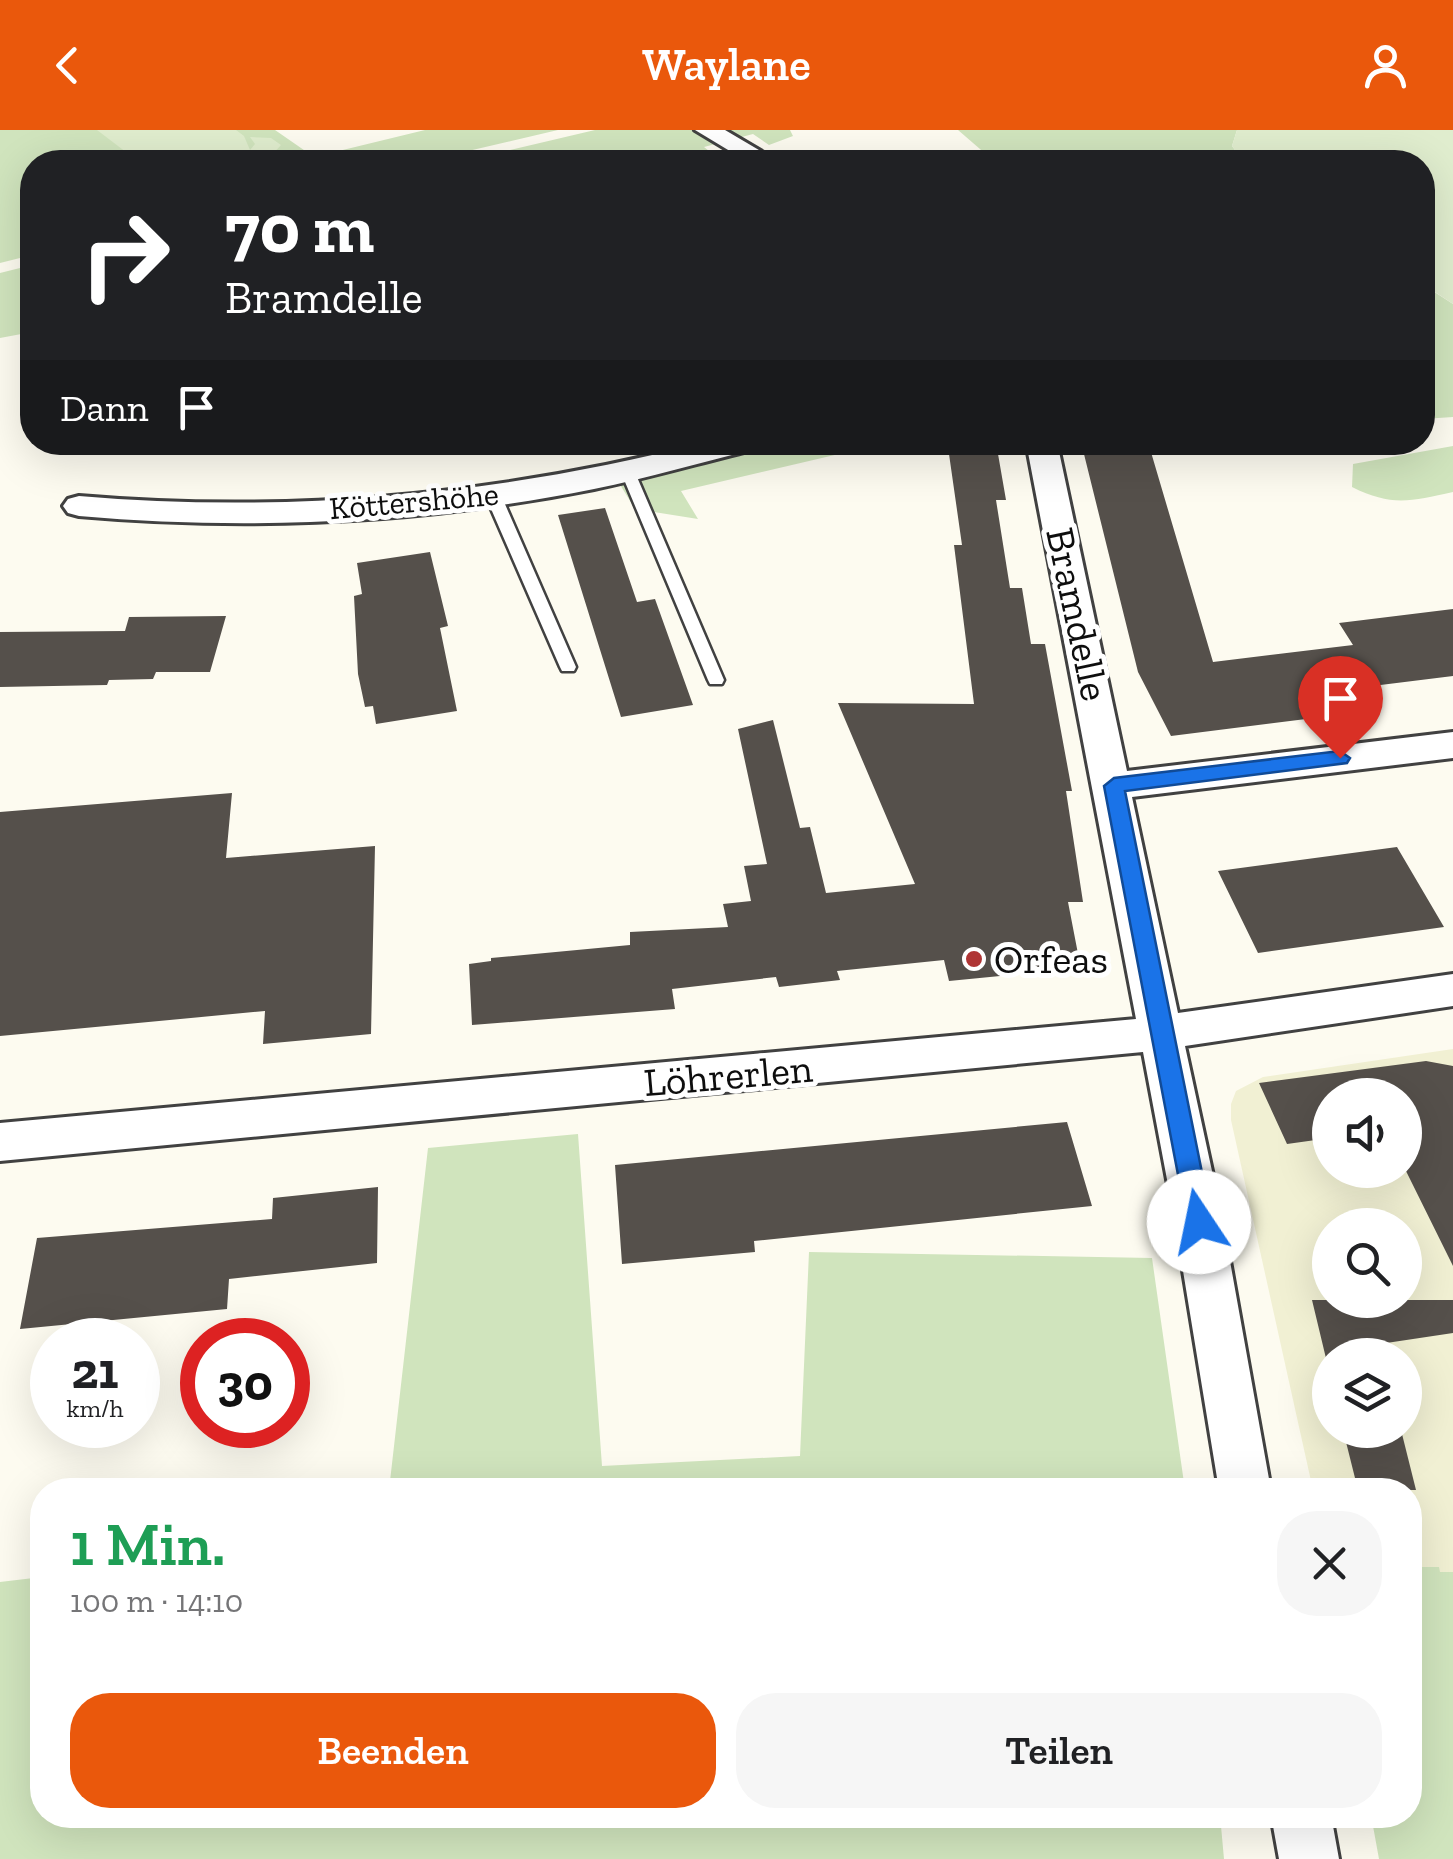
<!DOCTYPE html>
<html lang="de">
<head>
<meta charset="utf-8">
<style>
	:root { --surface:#fff; --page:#f6f6f6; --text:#202124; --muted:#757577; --accent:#ea580c }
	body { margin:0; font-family:"Zilla Slab",serif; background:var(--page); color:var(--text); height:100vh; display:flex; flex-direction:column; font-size:38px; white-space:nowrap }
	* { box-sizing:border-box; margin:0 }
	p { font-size:32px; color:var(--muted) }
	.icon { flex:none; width:55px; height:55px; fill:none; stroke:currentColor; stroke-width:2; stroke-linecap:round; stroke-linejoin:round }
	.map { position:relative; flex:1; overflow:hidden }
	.side { position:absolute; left:30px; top:1348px; width:1392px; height:350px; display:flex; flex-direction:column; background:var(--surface); border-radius:40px; box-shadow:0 10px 40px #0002 }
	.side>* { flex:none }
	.top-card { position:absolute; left:20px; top:20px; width:1415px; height:305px; border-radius:40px; box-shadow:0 10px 40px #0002; background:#202124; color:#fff; overflow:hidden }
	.controls { position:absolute; left:1312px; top:948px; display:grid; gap:20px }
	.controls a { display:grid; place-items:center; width:110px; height:110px; border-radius:50%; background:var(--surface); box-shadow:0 10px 40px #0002; font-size:50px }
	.speed { position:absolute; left:30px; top:1188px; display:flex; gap:20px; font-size:50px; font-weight:700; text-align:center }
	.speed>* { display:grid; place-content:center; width:130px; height:130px; border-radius:50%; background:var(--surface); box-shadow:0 10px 40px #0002; line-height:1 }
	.speed small { font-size:25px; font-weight:400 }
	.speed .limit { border:15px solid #d22; background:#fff; color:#111 }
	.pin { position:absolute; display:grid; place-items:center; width:85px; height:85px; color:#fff; margin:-102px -42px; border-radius:50% 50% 50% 0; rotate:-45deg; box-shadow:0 0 10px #0007 }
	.pin .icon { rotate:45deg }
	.me { position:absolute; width:110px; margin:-55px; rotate:349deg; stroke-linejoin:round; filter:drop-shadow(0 0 8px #0008) }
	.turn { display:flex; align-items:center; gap:35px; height:210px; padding:0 40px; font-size:45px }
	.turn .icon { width:130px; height:130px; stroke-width:2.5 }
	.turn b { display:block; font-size:70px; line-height:85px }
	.then { display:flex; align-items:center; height:95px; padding:0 40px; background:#0003; gap:20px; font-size:38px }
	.round { display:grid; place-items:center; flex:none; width:105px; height:105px; border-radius:40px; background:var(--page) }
	.summary { display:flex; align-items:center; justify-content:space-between; height:170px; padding:0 40px }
	h1 { font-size:60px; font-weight:600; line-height:75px; color:#1e9e55 }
	.button { display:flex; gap:20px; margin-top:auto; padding:20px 40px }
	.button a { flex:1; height:115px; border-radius:40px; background:var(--accent); color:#fff; font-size:40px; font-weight:600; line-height:115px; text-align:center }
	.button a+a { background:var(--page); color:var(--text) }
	header { display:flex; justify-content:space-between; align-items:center; height:130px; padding:0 40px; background:var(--accent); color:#fff; font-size:45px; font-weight:600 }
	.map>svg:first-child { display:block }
	.farmland { fill:#f1f0d3; fill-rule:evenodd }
	.green { fill:#d0e4bd }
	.pitch { fill:#e0edce }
	.building { fill:#55504b }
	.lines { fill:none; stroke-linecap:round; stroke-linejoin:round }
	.service-casing { stroke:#414141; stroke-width:5 }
	.minor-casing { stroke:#414141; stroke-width:6 }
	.service { fill:#fff; fill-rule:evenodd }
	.minor { fill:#fff; fill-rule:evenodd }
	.route { fill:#1a73e8; stroke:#114b97; stroke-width:2.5 }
	.poi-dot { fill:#af3535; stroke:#fff; stroke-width:4 }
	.labels { text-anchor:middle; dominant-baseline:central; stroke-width:10; stroke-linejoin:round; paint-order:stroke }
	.far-street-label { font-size:32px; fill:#0e0e0e; stroke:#fff }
	.street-label { font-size:40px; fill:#0e0e0e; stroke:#fff }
	.poi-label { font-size:40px; fill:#0e0e0e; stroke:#fff; text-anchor:start }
</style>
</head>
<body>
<header><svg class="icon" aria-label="back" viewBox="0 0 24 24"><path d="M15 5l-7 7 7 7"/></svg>Waylane<svg class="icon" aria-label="person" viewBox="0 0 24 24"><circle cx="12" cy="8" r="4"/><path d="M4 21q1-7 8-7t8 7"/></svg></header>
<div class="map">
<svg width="1453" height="1729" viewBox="0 0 1453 1729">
	<rect width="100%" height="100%" fill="#fdfbf0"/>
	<path class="farmland" d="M 1453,919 L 1453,1442 L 1439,1442 L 1438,1437 L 1410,1437 L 1410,1360 L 1313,1360 L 1231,990 L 1231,974 L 1236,961 L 1263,947 ZM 1330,965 L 1405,965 L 1405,1040 L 1330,1040 ZM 1330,1095 L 1405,1095 L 1405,1170 L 1330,1170 ZM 1330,1225 L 1405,1225 L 1405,1300 L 1330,1300 Z"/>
	<path class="green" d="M 0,0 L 275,0 L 314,27 L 425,0 L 558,0 L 421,32 L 32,32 L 32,125 L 0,133 Z
		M 595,0 L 790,0 L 793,6 L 769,15 L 753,4 L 704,17 L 709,21 L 697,26 L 706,32 L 459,32 Z
		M 958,0 L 1237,0 L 1232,16 L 1244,32 L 995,32 Z
		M 32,135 L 32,202 L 0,208 L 0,143 Z
		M 1422,154 L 1453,174 L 1453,287 L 1423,289 Z
		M 796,313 L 886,313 L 681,361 L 698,389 L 635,379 L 619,353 Z
		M 1453,316 L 1453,362 C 1411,371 1392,377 1352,357 L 1353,334 Z
		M 578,1004 L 602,1336 L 800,1326 L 809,1122 L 1152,1128 L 1185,1360 L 389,1360 L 428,1018 Z
		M 1410,1437 L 1439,1437 L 1440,1442 L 1453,1442 L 1453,1729 L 1379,1729 L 1371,1685 L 1410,1685 Z
		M 42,1447 L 42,1685 L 1220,1685 L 1224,1729 L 0,1729 L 0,1452 Z"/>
	<path class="pitch" d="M 97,0 L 236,0 L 244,6 L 250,20 L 255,14 L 250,7 L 271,8 L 281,15 C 270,28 261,33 244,31 L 245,27 L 237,32 L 218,32 L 231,21 L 194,32 L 139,32 Z
		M 1237,0 L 1453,0 L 1453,174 L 1423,154 L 1422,32 L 1244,32 L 1232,16 Z"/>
	<path class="building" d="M 1081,312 L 1148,312 L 1213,532 L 1353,515 L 1339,493 L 1453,479 L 1453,546 L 1324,562 L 1338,585 L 1171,606 L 1138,542 Z
		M 949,324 L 998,324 L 1006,370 L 996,370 L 1010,458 L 1022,458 L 1031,514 L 1045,514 L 1072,661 L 1066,661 L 1083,772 L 1068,772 L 1079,829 L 1050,841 L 949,851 L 944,830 L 837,841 L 840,850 L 779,857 L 776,847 L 672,859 L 675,879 L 472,895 L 469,834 L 491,831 L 491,828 L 630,815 L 630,802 L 728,797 L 723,774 L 751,771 L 744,736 L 767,734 L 738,599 L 773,590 L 800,698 L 810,697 L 826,763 L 915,754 L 838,573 L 974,574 L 954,415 L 962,415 Z
		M 605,378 L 637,472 L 655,469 L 693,575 L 621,587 L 558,385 Z
		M 430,422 L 448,496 L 440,498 L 457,581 L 376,594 L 373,576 L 365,577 L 358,544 L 354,466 L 362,464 L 357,433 Z
		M 226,486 L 210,542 L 156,542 L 153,549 L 109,550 L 107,555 L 0,557 L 0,502 L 125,501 L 129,487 Z
		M 232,663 L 226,728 L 375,716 L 371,904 L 263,914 L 265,881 L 0,906 L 0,682 Z
		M 1397,717 L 1444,797 L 1258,823 L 1218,741 Z
		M 1426,931 L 1453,936 L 1453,1136 L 1405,1039 L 1405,965 L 1330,965 L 1330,1008 L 1287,1014 L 1259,953 Z
		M 1067,992 L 1092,1076 L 754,1111 L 755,1122 L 622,1134 L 615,1035 Z
		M 378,1057 L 377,1133 L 229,1149 L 227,1179 L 20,1199 L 37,1108 L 272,1089 L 273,1068 Z
		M 1312,1170 L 1453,1170 L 1453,1203 L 1373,1215 L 1376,1225 L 1330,1225 L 1330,1245 Z
		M 1343,1300 L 1401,1300 L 1416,1360 L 1358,1360 Z"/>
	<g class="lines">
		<g class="service-casing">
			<path id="service" d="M 627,336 L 634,340 L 724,550 L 722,554 L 710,554 L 708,550 L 620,340 Z
				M 493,360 L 501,365 L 576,537 L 574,541 L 562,541 L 560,537 L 485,365 Z"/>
		</g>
		<g class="minor-casing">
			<path id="minor" d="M 695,0 L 725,0 L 779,32 L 748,32 Z
				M 706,312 L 760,312 L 756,319 C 702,332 648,348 594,359 C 424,393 251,401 79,386 L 68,383 L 63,376 L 68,369 L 79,366 C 291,384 500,365 706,312 Z
				M 1026,312 L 1057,312 L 1127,641 L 1453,602 L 1453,628 L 1132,667 L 1178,883 L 1453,844 L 1453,876 L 1185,916 L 1223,1092 L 1271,1360 L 1219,1360 L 1175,1092 L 1143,922 L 0,1031 L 0,993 L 1136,889 Z
				M 1271,1685 L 1331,1685 L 1339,1729 L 1279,1729 Z"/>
		</g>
		<use href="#service" class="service"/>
		<use href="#minor" class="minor"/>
	</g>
	<path class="route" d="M 1340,621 L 1350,628 L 1347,633 L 1125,661 L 1212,1092 L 1208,1100 L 1199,1103 L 1190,1100 L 1187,1092 L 1104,656 L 1114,648 Z"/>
	<circle class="poi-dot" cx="974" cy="829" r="10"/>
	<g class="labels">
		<g class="far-street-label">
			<text transform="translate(414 371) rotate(-5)">Köttershöhe</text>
		</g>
		<g class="street-label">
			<text transform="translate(1078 484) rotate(78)">Bramdelle</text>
			<text transform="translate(728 945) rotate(-5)">Löhrerlen</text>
		</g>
		<g class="poi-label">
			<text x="994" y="829">Orfeas</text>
		</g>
	</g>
</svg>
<div class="controls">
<a><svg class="icon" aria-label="sound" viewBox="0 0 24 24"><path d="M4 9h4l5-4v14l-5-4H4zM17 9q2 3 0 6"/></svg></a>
<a><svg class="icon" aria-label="search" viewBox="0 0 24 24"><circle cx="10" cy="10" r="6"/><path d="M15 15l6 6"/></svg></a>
<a><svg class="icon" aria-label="layers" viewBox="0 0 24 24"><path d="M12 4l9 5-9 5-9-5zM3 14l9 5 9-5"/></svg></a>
</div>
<div class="speed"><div>21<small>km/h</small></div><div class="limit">30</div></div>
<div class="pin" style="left:1340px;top:628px;background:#d93025"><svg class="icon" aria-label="arrive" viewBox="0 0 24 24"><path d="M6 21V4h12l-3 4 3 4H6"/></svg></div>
<svg class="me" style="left:1199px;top:1092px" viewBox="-20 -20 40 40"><circle r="19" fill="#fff"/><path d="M0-13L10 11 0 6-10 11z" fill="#1a73e8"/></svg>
<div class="top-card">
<div class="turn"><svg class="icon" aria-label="right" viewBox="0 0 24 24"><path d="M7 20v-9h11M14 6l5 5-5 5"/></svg><div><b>70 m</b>Bramdelle</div></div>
<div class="then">Dann<svg class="icon" aria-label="arrive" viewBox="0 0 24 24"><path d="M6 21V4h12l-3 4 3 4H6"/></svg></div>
</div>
<section class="side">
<div class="summary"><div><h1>1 Min.</h1><p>100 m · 14:10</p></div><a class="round"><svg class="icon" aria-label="close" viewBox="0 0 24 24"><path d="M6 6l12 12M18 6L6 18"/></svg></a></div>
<div class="button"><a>Beenden</a><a>Teilen</a></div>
</section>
</div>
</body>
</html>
